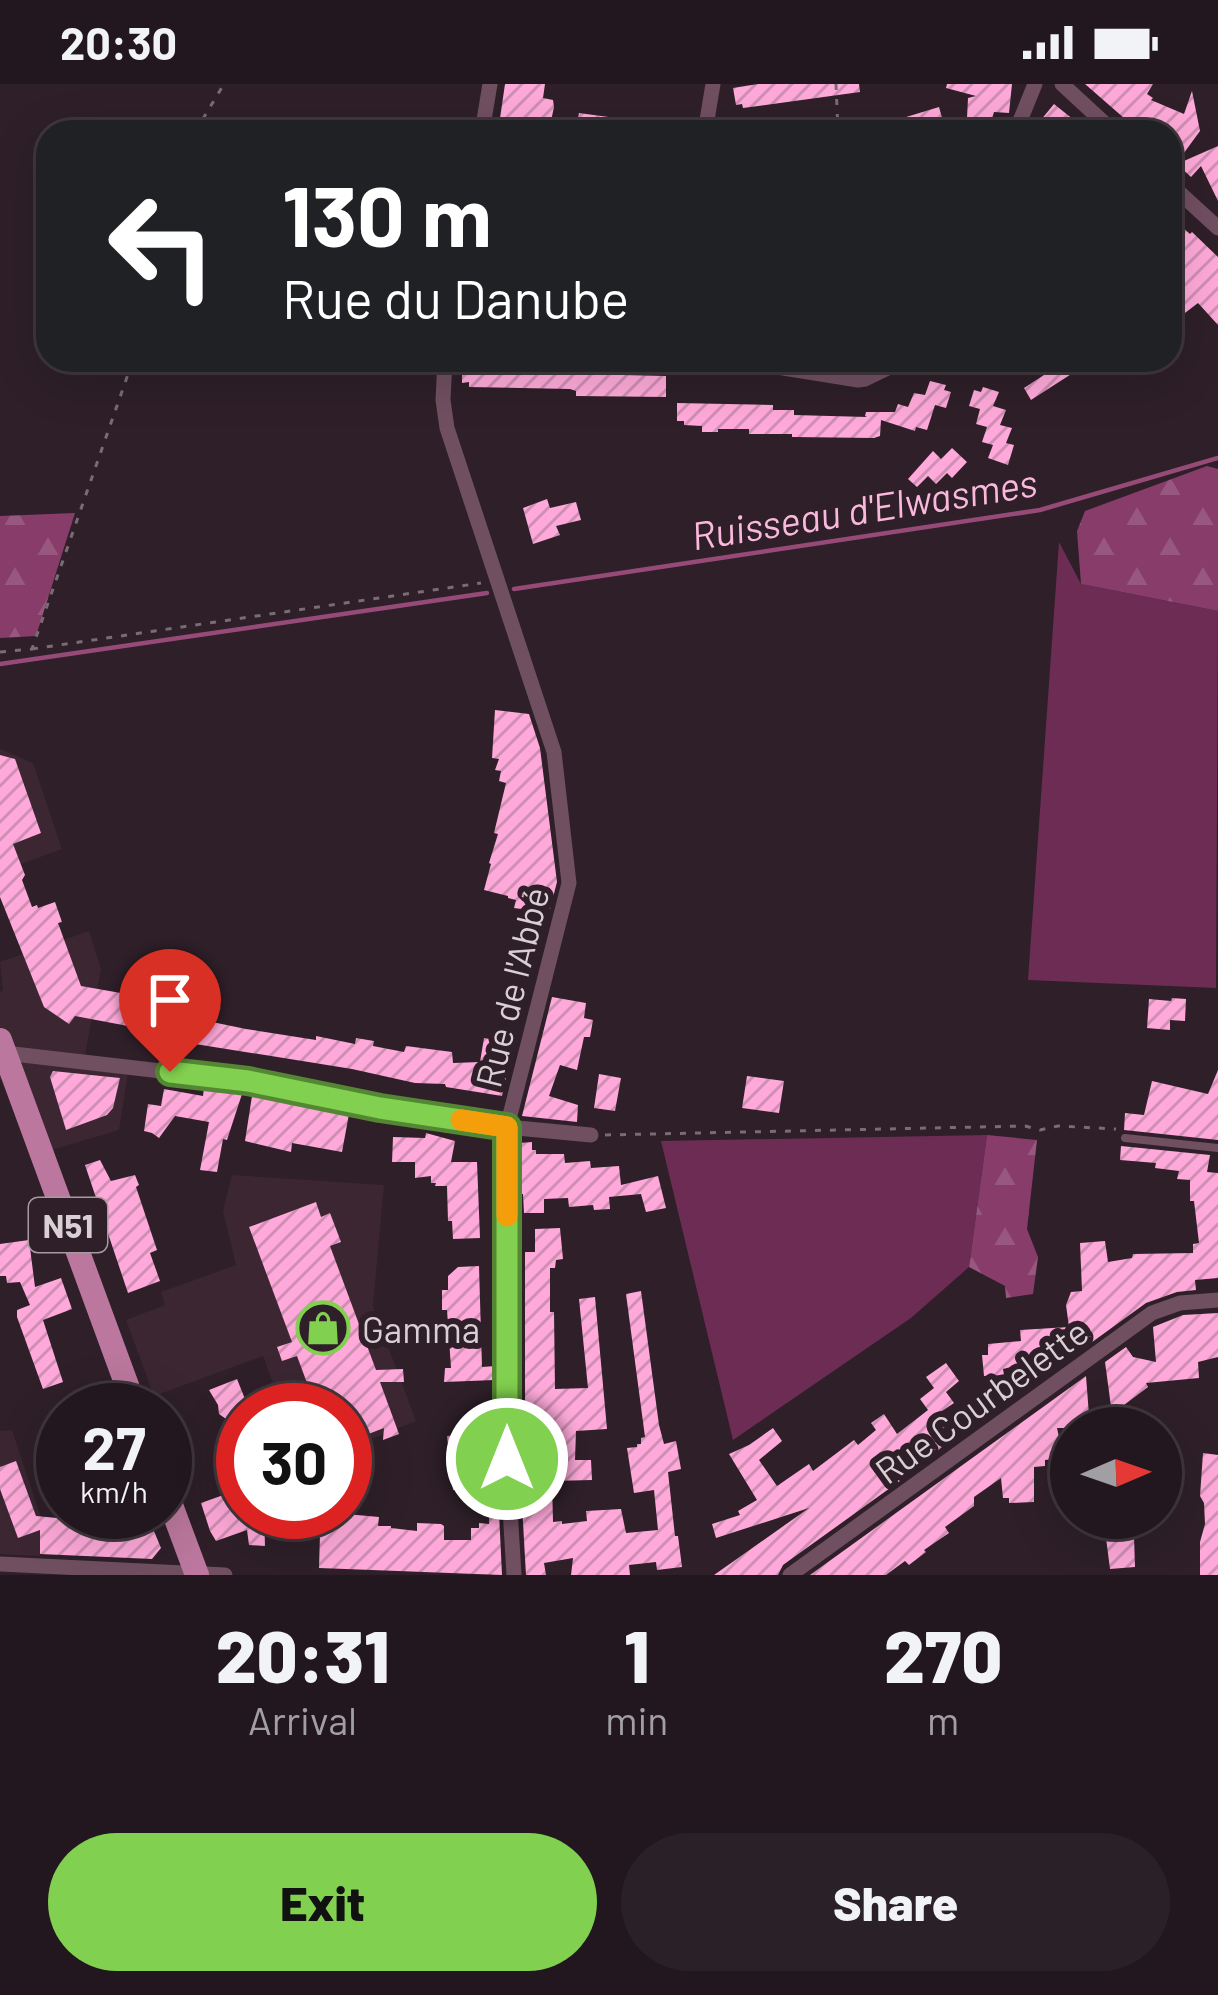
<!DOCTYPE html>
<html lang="en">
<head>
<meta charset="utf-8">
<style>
	:root { --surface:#22171e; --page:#2a2027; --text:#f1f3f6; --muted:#a29fa4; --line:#3f363c; --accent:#82d04f }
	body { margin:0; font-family:Barlow,sans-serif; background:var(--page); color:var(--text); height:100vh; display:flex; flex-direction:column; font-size:45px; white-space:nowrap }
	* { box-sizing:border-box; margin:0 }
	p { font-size:39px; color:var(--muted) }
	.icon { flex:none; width:66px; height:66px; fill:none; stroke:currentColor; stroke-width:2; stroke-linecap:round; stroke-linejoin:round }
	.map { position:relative; height:1491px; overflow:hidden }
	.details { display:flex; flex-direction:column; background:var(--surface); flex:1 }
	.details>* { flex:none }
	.top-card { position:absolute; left:36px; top:36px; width:1146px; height:252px; border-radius:36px; box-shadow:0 12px 48px #0002,0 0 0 3px var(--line); background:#202124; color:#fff; overflow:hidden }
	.needle { width:78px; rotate:88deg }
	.controls { position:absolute; left:1050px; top:1323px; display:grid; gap:24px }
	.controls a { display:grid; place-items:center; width:132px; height:132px; border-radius:50%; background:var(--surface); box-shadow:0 12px 48px #0002,0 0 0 3px var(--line); font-size:60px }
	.speed { position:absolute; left:36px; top:1299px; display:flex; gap:24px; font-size:60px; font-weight:700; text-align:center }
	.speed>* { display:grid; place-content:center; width:156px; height:156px; border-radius:50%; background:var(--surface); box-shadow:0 12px 48px #0002,0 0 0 3px var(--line); line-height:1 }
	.speed small { font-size:30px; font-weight:400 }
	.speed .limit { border:18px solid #d22; background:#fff; color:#111 }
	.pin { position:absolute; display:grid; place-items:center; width:102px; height:102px; color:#fff; margin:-123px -51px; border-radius:50% 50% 50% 0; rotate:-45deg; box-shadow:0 0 12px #0007 }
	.pin .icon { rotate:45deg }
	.me { position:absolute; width:132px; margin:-66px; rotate:0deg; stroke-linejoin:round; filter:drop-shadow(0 0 9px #0008) }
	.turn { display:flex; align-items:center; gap:42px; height:252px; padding:0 48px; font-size:54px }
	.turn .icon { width:156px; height:156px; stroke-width:2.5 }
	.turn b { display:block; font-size:84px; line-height:102px }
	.eta { display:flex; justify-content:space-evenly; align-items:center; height:204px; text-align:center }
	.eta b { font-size:72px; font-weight:800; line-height:84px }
	.primary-button { display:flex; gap:24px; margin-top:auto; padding:24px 48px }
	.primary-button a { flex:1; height:138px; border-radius:72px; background:var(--accent); color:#111; font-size:48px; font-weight:800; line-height:138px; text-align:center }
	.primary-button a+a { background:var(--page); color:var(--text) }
	.status { display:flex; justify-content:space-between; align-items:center; height:84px; padding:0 60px; background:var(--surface); direction:ltr }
	.status svg { height:33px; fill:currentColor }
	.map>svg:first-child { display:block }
	.built { fill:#3b2632 }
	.grass { fill:#6d2c54 }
	.forest { fill:url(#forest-firs) }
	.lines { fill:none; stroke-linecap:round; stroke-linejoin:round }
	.stream { stroke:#964a77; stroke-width:4.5 }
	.building { fill:url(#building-hatch) }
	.path { stroke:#796c74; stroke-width:3; stroke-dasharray:6 9; stroke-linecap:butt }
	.service { stroke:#704f61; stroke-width:8 }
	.minor { stroke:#704f61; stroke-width:15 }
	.primary { stroke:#bb779d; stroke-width:24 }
	.route-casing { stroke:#548733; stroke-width:30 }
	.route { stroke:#82d04f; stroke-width:21 }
	.slow { stroke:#f59e0b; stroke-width:21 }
	.labels { text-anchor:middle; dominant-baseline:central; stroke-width:12; stroke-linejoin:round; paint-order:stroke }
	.shield { fill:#2e1f28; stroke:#a69aa0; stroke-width:3 }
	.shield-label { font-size:33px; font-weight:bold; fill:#d9cfd4 }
	.street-label { font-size:36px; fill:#d9cfd4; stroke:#2e1f28 }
	.poi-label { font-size:36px; fill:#d9cfd4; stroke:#2e1f28; text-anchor:start }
	.water-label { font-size:39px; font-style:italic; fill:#f9b8dc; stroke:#2e1f28 }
</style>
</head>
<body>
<div class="status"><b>20:30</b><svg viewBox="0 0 49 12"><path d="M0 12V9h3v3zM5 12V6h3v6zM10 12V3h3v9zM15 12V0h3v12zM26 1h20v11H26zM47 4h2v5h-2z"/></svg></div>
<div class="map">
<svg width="1218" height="1491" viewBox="0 0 1218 1491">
	<defs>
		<pattern id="forest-firs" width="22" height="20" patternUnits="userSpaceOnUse" patternTransform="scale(3)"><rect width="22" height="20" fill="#873c6a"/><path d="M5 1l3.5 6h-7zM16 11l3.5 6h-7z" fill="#97577e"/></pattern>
		<pattern id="building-hatch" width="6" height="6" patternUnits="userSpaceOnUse" patternTransform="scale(3)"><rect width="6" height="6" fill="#fea9d9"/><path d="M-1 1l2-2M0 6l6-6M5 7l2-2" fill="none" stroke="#cf8eb3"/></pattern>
	</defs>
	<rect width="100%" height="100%" fill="#2e1f28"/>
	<path class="built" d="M 0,665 L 33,679 L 62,765 L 0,788 Z
		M 89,847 L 101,885 L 83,982 L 128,989 L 119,1046 L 45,1068 L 18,991 L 0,996 L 0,908 L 3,906 L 0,878 Z
		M 232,1091 L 384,1101 L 373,1222 L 416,1337 L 345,1366 L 345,1326 L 283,1326 L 263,1272 L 154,1312 L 126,1236 L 165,1221 L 161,1208 L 236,1181 L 223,1127 Z
		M 12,1346 L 41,1434 L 40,1472 L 0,1470 L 0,1347 Z"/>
	<path class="grass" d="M 1059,458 L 1081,500 L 1218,527 L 1216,904 L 1028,896 Z
		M 987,1051 L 969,1183 L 911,1234 L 733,1356 L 661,1057 Z"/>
	<path class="forest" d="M 1207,382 L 1218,385 L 1218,527 L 1081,500 L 1077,447 L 1085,427 Z
		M 75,429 L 36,552 L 0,554 L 0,432 Z
		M 987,1051 L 1037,1056 L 1027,1145 L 1038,1173 L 1033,1210 L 1006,1214 L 1005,1202 L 969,1183 Z"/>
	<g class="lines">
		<path class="stream" d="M 514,505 L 1040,426 L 1218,374
			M 0,580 L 487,509"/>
	</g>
	<path class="building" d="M 505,0 L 545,0 L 543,14 L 553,16 L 554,23 L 551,37 L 575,43 L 575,48 L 498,48 Z
		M 758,0 L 859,0 L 860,8 L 743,24 L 742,20 L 736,21 L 733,4 Z
		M 947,0 L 1012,0 L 1009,29 L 994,28 L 992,35 L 967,34 L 968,14 L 976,12 L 946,4 Z
		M 1085,0 L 1153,0 L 1147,10 L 1153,14 L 1151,16 L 1184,30 L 1192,7 L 1200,47 L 1170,88 L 1170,48 L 1140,48 Z
		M 1054,20 L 1069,32 L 1088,48 L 1036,48 L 1040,37 Z
		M 939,23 L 946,48 L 870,48 L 870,44 Z
		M 579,29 L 660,40 L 659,48 L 575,48 Z
		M 1218,62 L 1218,117 L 1201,82 L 1191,93 L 1177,80 Z
		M 1170,127 L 1181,142 L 1190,150 L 1192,148 L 1218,173 L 1218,241 L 1198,219 L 1181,232 L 1170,218 Z
		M 1067,276 L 1076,287 L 1031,316 L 1024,304 Z
		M 462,281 L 558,283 L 558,285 L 579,285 L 579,290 L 666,292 L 666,313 L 576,312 L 576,307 L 570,305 L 469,303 L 469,298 L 462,299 Z
		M 930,297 L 946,301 L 944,306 L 951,308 L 946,324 L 935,321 L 927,346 L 916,343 L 915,347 L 881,336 L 880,352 L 874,354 L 792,353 L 792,350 L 749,350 L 749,345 L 718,345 L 718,348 L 702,348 L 702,342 L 684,341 L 684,337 L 677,337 L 677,319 L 773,321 L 773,326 L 794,326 L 794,331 L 867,333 L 865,332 L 866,328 L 895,328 L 898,320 L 908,323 L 914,309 L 925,311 Z
		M 983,303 L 999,308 L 993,322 L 1006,326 L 1000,341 L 1012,344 L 1006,359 L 1014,361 L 1008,381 L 988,374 L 993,361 L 982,358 L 987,343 L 976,340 L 980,325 L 969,322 L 974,306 L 981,308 Z
		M 952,364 L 967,378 L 952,394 L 947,389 L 936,400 L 928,392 L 917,403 L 908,395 L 933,367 L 941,375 Z
		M 547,415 L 550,424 L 576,418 L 581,436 L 556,442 L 560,451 L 533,460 L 523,424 Z
		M 495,626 L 529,630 L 540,664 L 557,798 L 550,825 L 530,822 L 529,826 L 514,824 L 516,816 L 508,814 L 508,812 L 484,806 L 491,780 L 489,779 L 498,750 L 494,749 L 506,699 L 499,697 L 501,687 L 495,686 L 499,675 L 492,674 Z
		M 0,671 L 15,675 L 41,749 L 13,760 L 25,791 L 22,796 L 32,823 L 37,821 L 38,824 L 55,818 L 62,838 L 58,839 L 81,902 L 155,915 L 154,926 L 246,945 L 316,956 L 316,952 L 355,960 L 356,954 L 374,957 L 373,962 L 404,968 L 406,962 L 452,968 L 453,979 L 480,978 L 484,954 L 514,959 L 502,1012 L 446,1003 L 445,1000 L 415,999 L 352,985 L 164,955 L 165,949 L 75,932 L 69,940 L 44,923 L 0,813 Z
		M 552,913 L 586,919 L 584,934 L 593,936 L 590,953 L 584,953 L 577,986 L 560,981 L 549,1012 L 578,1021 L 577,1038 L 522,1032 Z
		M 1172,914 L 1186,915 L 1185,937 L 1170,936 L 1170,946 L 1147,944 L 1149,915 L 1171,917 Z
		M 1218,986 L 1218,1056 L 1124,1046 L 1125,1029 L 1144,1031 L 1152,997 L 1208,1010 Z
		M 53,987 L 120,994 L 113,1024 L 107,1031 L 66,1046 L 50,993 Z
		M 599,990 L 621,994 L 615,1027 L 594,1024 Z
		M 747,992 L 784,997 L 779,1029 L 742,1024 Z
		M 204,1004 L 242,1010 L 227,1056 L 223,1055 L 217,1088 L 200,1086 L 209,1038 L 175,1032 L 159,1054 L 152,1049 L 144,1047 L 148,1020 L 161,1022 L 164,1005 L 203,1012 Z
		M 252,1012 L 349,1030 L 342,1068 L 292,1059 L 291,1068 L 245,1057 Z
		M 426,1049 L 455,1057 L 451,1078 L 477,1078 L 480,1154 L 453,1155 L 452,1137 L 448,1137 L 447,1102 L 435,1102 L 436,1099 L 431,1099 L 431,1092 L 415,1094 L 415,1078 L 392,1078 L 393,1053 L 425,1054 Z
		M 532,1058 L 532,1066 L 536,1066 L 536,1070 L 564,1070 L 565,1079 L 590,1077 L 591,1084 L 619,1082 L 621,1101 L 658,1092 L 666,1124 L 646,1128 L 641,1110 L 609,1113 L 610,1125 L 594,1126 L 593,1121 L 569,1123 L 568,1114 L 544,1115 L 544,1129 L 524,1129 L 523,1110 L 519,1110 L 519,1059 Z
		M 1121,1062 L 1210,1071 L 1207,1088 L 1218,1089 L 1218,1194 L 1195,1196 L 1196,1206 L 1177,1208 L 1146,1219 L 1066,1277 L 1023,1280 L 1003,1285 L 1004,1291 L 984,1292 L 982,1271 L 988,1271 L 988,1260 L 1021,1257 L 1020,1246 L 1069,1243 L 1066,1221 L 1071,1208 L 1082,1207 L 1080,1159 L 1105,1157 L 1108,1178 L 1132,1174 L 1133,1170 L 1193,1169 L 1193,1160 L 1199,1159 L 1194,1117 L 1190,1117 L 1190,1096 L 1177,1095 L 1179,1087 L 1155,1084 L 1156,1079 L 1120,1076 Z
		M 100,1076 L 111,1097 L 135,1091 L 139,1101 L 136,1103 L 157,1166 L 150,1169 L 160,1197 L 128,1209 L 85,1081 Z
		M 316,1118 L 321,1133 L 330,1129 L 341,1158 L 330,1162 L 376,1286 L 403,1285 L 404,1298 L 380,1298 L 399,1350 L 383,1356 L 384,1344 L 345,1359 L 345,1326 L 317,1326 L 297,1272 L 282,1277 L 277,1263 L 292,1258 L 249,1143 Z
		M 560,1144 L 563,1175 L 556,1176 L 555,1184 L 550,1184 L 550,1228 L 554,1228 L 555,1305 L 588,1304 L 579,1215 L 595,1213 L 607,1345 L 576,1347 L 575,1376 L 591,1376 L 592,1396 L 552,1397 L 553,1438 L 562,1437 L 562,1440 L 587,1437 L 586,1427 L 621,1425 L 626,1449 L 658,1446 L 654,1406 L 634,1409 L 627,1364 L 637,1363 L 637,1360 L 641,1360 L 641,1354 L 645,1353 L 626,1210 L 641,1207 L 659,1341 L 664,1360 L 676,1357 L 681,1385 L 668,1388 L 675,1452 L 678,1452 L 682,1483 L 657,1486 L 656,1478 L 629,1481 L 630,1491 L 571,1491 L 573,1474 L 544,1479 L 546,1491 L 526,1491 L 520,1386 L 525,1386 L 525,1168 L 535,1168 L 535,1145 Z
		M 29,1156 L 35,1203 L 61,1194 L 72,1225 L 43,1236 L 63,1298 L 43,1305 L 17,1233 L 17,1226 L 30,1221 L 20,1198 L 7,1199 L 6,1192 L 0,1192 L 0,1160 Z
		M 479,1182 L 482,1283 L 495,1282 L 495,1296 L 444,1298 L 445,1284 L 451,1284 L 447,1226 L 442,1226 L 442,1206 L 448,1206 L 448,1192 L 458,1183 Z
		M 1218,1229 L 1218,1273 L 1198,1278 L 1199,1294 L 1146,1299 L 1148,1303 L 1112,1330 L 1105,1278 L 1126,1263 L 1133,1273 L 1156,1278 L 1153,1243 L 1183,1231 Z
		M 946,1279 L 959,1297 L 946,1308 L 954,1319 L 939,1329 L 948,1341 L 934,1351 L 942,1363 L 911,1389 L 783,1481 L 778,1491 L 714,1491 L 809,1424 L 716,1454 L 712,1440 L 740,1431 L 738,1427 L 757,1416 L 729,1370 L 749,1361 L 773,1344 L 782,1357 L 759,1376 L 777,1402 L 809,1380 L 813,1387 L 854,1356 L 858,1361 L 876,1346 L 871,1339 L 884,1330 L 897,1350 L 928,1326 L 920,1315 L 934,1304 L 926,1293 Z
		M 1086,1292 L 1090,1344 L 1057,1344 L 1061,1362 L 1061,1364 L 1054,1365 L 1055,1375 L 1045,1376 L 1045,1382 L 1034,1383 L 1034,1418 L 1009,1419 L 1009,1414 L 1003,1414 L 1001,1394 L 974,1413 L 974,1422 L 945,1443 L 949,1449 L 924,1466 L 926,1468 L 909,1481 L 905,1477 L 886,1491 L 810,1491 Z
		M 237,1295 L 249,1325 L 239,1328 L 241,1334 L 235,1361 L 226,1335 L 219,1330 L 218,1321 L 209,1306 Z
		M 495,1344 L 502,1491 L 319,1484 L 320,1450 L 291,1448 L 291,1428 L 306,1428 L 306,1434 L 334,1436 L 335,1429 L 379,1433 L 378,1442 L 391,1442 L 391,1444 L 417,1447 L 417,1439 L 441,1440 L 444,1442 L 444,1456 L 471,1456 L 471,1444 L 479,1444 L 479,1439 L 489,1440 L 490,1408 L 453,1406 L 447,1352 L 466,1350 L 466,1345 Z
		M 1203,1369 L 1218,1371 L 1218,1491 L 1200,1491 L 1200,1458 L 1205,1440 L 1204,1419 L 1200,1412 Z
		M 16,1377 L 36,1432 L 57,1434 L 58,1431 L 74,1431 L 74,1428 L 111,1428 L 114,1435 L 132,1428 L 146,1428 L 161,1464 L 152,1475 L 40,1470 L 40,1446 L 18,1454 L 0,1405 L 0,1383 Z
		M 243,1404 L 243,1428 L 264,1428 L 265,1462 L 249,1461 L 247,1446 L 216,1457 L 210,1447 L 201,1419 Z
		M 1134,1452 L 1135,1483 L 1110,1485 L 1106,1454 Z"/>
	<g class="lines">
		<path class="path" d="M 836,0 L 838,48
			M 195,48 L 224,0
			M 32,565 L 481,499
			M 0,568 L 32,565 L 133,276
			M 605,1051 L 1025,1042 L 1040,1046 L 1058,1042 L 1116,1045"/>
		<path class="service" d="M 1125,1054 L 1218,1064"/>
		<path class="minor" d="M 1062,0 L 1114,48
			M 482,48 L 490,0
			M 705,48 L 713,0
			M 1007,48 L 1020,37 L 1035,0
			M 1170,100 L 1218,144
			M 445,276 L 443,316 L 447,344 L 554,668 L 569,799 L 507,1043 L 507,1375 L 514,1491
			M 732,276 L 858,296 L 865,295 L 904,276
			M 5,969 L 248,997 L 380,1024 L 507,1043 L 591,1051
			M 0,1480 L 225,1491
			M 790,1491 L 1152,1229 L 1180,1219 L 1218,1216"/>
		<path class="primary" d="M 0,956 L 136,1326
			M 165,1405 L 197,1491"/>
	</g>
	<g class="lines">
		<g class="route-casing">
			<path id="route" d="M 170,988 L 248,997 L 380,1024 L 507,1043 L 507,1375"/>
		</g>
		<use href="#route" class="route"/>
		<path class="slow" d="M 461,1036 L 507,1043 L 507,1132"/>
	</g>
	<defs>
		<g id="shop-ring" transform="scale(2.7)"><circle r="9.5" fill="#2e1f28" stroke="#82d04f" stroke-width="1.5"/><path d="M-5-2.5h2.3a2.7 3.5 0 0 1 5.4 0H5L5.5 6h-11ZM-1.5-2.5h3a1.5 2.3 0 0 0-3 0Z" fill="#82d04f"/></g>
	</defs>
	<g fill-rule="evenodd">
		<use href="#shop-ring" x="323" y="1244"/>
	</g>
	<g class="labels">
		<rect class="shield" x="29" y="1114" width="78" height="54" rx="9"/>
		<g class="shield-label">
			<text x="68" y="1141">N51</text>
		</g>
		<g class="street-label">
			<text transform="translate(511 903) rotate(-76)">Rue de l'Abbé</text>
			<text transform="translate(981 1316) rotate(-36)">Rue Courbelette</text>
		</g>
		<g class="poi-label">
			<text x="362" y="1244">Gamma</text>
		</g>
		<g class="water-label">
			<text transform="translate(864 424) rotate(-9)">Ruisseau d'Elwasmes</text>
		</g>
	</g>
</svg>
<div class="controls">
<a><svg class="needle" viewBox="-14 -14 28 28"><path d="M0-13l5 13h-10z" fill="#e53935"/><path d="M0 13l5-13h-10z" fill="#a29fa4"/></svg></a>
</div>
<div class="speed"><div>27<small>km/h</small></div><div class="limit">30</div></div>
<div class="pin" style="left:170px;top:988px;background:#d93025"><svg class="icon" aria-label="arrive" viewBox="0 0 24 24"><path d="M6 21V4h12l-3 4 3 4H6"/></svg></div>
<svg class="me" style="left:507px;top:1375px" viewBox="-20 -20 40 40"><circle r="17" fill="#82d04f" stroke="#fff" stroke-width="3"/><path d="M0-11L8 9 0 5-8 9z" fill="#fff"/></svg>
<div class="top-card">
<div class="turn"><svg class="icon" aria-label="left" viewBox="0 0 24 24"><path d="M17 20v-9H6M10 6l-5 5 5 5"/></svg><div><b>130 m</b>Rue du Danube</div></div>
</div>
</div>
<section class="details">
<div class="eta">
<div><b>20:31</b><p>Arrival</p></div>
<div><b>1</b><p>min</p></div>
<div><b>270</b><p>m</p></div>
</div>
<div class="primary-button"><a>Exit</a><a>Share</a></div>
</section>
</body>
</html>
